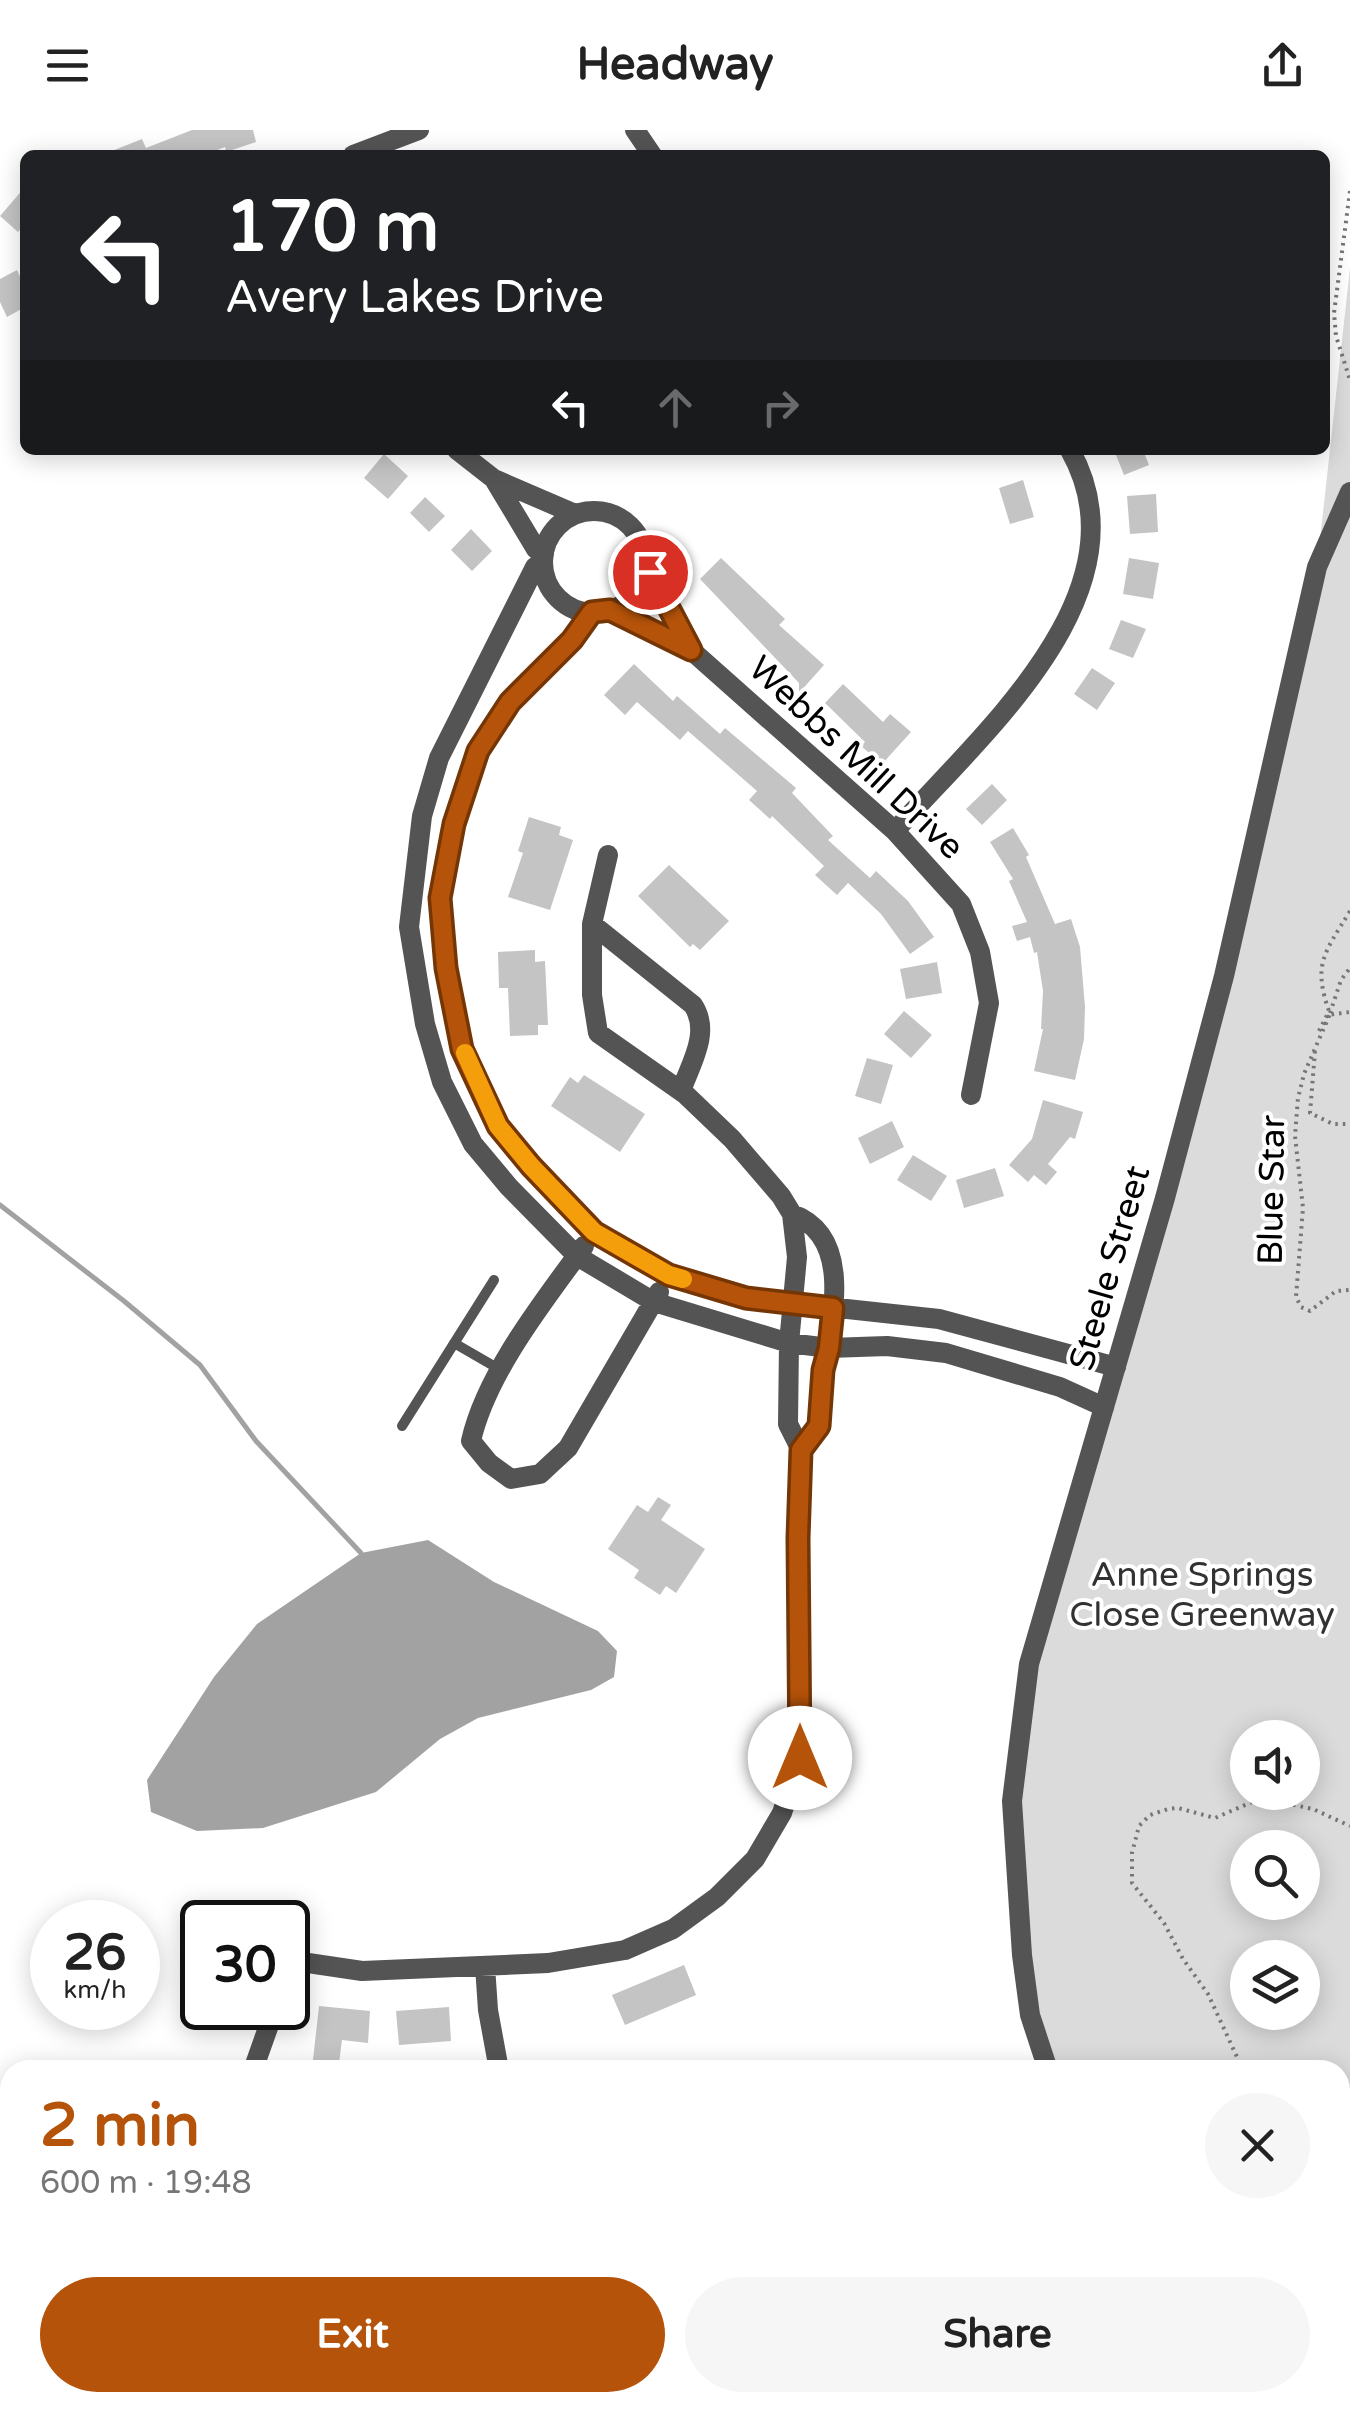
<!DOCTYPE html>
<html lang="en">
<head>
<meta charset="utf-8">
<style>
	:root { --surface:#fff; --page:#f6f6f6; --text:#222; --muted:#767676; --accent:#b45309 }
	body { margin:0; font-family:"Varela Round",sans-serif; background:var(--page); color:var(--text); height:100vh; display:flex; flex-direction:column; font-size:38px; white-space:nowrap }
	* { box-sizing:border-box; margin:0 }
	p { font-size:32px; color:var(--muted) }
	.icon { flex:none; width:55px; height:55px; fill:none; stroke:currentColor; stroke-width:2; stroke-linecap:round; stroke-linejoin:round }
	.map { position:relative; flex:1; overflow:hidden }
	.drawer { position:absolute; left:0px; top:1930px; width:1350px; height:352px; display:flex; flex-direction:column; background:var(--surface); border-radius:30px 30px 0 0; box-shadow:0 5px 25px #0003 }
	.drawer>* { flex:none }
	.banner { position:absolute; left:20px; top:20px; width:1310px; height:305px; border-radius:15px; box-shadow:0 5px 25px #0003; background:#202124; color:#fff; overflow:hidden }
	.buttons { position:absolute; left:1230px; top:1590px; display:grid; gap:20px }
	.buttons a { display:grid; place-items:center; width:90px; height:90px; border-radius:50%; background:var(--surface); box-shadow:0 5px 25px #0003; font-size:50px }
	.speed { position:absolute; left:30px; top:1770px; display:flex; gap:20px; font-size:50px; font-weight:700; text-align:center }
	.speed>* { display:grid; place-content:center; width:130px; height:130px; border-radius:50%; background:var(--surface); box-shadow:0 5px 25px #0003; line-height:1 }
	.speed small { font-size:25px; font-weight:400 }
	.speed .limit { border:5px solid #111; border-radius:15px; background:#fff; color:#111 }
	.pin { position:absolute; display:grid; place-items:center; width:85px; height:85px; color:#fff; margin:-42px; border:5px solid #fff; border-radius:50%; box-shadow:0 2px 10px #0007 }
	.me { position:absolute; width:110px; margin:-55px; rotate:0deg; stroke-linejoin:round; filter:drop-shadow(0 0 8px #0008) }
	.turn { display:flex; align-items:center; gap:35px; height:210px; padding:0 40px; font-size:45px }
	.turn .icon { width:130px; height:130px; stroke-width:2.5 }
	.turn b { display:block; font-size:70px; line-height:85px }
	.lanes { display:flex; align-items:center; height:95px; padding:0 40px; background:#0003; justify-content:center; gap:50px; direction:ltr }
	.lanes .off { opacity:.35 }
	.round { display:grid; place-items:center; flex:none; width:105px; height:105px; border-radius:52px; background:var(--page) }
	.head { display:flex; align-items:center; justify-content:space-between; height:170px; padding:0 40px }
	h1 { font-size:60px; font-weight:700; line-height:75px; color:var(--accent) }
	.button { display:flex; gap:20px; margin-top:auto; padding:20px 40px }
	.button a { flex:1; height:115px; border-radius:60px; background:var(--accent); color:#fff; font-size:40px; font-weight:700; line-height:115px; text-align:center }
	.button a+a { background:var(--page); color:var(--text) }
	header { display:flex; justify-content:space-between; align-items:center; height:130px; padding:0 40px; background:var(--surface); font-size:45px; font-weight:700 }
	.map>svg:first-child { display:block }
	.green { fill:#dbdbdb; fill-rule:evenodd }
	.water { fill:#a2a2a2 }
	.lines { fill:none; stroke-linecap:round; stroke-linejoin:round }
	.stream { stroke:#a2a2a2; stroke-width:5 }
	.building { fill:#c4c4c4 }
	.path { stroke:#767676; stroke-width:4; stroke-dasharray:2.5 5; stroke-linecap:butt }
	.service { stroke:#545454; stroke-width:10 }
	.minor { stroke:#545454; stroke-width:20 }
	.tertiary { stroke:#545454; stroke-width:20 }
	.route-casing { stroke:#753606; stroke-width:25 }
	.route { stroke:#b45309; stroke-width:18 }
	.slow { stroke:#f59e0b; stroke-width:18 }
	.labels { text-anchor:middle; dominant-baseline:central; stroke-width:8; stroke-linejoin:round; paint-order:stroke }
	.street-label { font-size:35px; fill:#000; stroke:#fff }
	.park-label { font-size:35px; fill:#323232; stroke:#fff }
</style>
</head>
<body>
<header><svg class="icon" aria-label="menu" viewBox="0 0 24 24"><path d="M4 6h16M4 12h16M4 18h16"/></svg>Headway<svg class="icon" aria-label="share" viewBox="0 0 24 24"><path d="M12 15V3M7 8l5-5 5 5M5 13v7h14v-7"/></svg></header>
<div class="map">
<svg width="1350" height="2282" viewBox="0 0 1350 2282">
	<rect width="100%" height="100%" fill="#fff"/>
	<path class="green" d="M 1350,138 L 1350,2282 L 1188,2282 L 1184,2273 L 1340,2272 L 1340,1940 L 1048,1940 L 1022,1825 L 1012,1671 L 1029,1534 L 1165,1068 L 1317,437 ZM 1248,1608 L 1302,1608 L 1302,1662 L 1248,1662 ZM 1248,1718 L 1302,1718 L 1302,1772 L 1248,1772 ZM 1248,1828 L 1302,1828 L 1302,1882 L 1248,1882 Z"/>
	<path class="water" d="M 428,1410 L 494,1452 L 598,1501 L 617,1521 L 614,1547 L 591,1560 L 478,1588 L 440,1609 L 376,1662 L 263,1698 L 197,1701 L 151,1682 L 147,1650 L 214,1547 L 257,1494 L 361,1423 Z"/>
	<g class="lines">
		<path class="stream" d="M 0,1075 L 124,1171 L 200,1235 L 256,1311 L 361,1423"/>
	</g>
	<path class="building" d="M 192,0 L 253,0 L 256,12 L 226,22 L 225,17 L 205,25 L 102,25 L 142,9 L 146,18 Z
		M 25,57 L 25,94 L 18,102 L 0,86 Z
		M 17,140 L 25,157 L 25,177 L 7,187 L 0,172 L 0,149 Z
		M 1114,320 L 1143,320 L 1149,335 L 1124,345 Z
		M 384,324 L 408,346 L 388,369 L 364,348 Z
		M 1023,350 L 1034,387 L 1010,394 L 999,358 Z
		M 1156,364 L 1158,402 L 1130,404 L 1127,366 Z
		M 425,367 L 445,386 L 429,402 L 410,383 Z
		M 471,399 L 492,421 L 472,441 L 451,420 Z
		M 721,428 L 785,489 L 779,495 L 824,535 L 799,563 L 799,553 L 700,449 Z
		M 1129,428 L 1159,433 L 1153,469 L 1123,464 Z
		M 1121,490 L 1146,499 L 1133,528 L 1109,519 Z
		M 634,534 L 673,571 L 677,566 L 720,604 L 725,598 L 796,658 L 792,663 L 833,706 L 828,710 L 870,748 L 876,741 L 908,771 L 934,807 L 910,824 L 881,784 L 848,753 L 837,765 L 815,745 L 824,736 L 772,686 L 770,689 L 749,670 L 757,661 L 688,601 L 680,610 L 637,572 L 625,585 L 604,565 Z
		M 1092,538 L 1115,553 L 1097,580 L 1074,564 Z
		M 843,554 L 883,592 L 890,584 L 911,602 L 882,634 L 861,616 L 865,612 L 825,573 Z
		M 992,654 L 1007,670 L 982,695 L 966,679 Z
		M 529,687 L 561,697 L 559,705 L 573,710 L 550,780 L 508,767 L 523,723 L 518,721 Z
		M 1013,698 L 1029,725 L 1026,727 L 1055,794 L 1071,789 L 1080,817 L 1085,877 L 1084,909 L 1075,950 L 1034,941 L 1043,899 L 1041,899 L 1043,861 L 1037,822 L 1034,823 L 1030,807 L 1017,811 L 1012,796 L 1027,792 L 1009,751 L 1013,749 L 990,712 Z
		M 669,735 L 729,791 L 700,820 L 693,814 L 690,817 L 638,766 Z
		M 535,820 L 535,832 L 545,831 L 548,895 L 538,895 L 538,905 L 510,906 L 508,858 L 499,858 L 498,822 Z
		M 937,832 L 942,863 L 906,869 L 900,839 Z
		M 904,881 L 932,905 L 911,928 L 884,904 Z
		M 867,928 L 893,935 L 881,974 L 855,966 Z
		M 584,945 L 645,984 L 620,1022 L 551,976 L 570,947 L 578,953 Z
		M 1043,970 L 1083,982 L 1075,1009 L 1070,1007 L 1048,1034 L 1057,1042 L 1046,1055 L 1034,1045 L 1028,1052 L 1009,1035 L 1032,1009 Z
		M 892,991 L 904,1017 L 870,1034 L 858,1008 Z
		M 913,1025 L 947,1046 L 931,1071 L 897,1050 Z
		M 995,1038 L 1004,1066 L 964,1078 L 956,1050 Z
		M 658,1367 L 671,1375 L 661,1390 L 705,1419 L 676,1463 L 666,1456 L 660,1465 L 634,1448 L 639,1440 L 608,1419 L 637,1375 L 648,1382 Z
		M 684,1835 L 696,1865 L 625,1895 L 612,1865 Z
		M 319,1876 L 370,1881 L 368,1913 L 342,1910 L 339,1933 L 313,1930 Z
		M 449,1877 L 451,1911 L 399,1915 L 396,1881 Z"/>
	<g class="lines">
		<path class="path" d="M 1350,61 L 1334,183 L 1336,206 L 1350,250
			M 1350,781 C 1324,824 1312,834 1330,884 L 1304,944 L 1298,968 L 1295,1006 L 1303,1078 L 1296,1167 L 1301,1177 L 1310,1181 L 1336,1161 L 1350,1160
			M 1330,883 L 1341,850 L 1350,838
			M 1319,901 L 1327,885 L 1350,882
			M 1315,921 L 1310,983 L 1333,994 L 1350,994
			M 1243,1940 L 1208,1864 L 1183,1829 L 1164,1793 L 1132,1753 L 1132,1723 L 1139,1696 L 1150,1685 L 1168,1679 L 1178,1678 L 1215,1688 L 1261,1668 L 1313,1679 L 1350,1696
			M 1340,1981 L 1350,1981"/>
		<path class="service" d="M 454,1213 L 499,1239
			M 402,1296 L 494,1150"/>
		<path class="minor" d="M 635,0 L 652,25
			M 353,25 L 419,0
			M 457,320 L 494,349 L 575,384
			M 494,349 L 536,419 L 544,424
			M543 432a51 51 0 1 1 102 0a51 51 0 1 1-102 0Z
			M 543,432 L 535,437 L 439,628 L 422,686 L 409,797 L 425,894 L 442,952 L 473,1014 L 509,1057 L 577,1126 L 654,1172 L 789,1213 L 829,1218 L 887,1216 L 946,1223 L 1060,1257 L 1104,1277
			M 646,437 L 691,520
			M 610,480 L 691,520 L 895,701 L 961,774 L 980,822 L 989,873 L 971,965
			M 592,483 L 572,510 L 510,572 L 478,621 L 454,694 L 440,767 L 446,838 L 462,919 L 498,996 L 531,1036 L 594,1102 L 669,1145 L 746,1168 L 939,1189 L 1116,1237
			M 895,701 C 980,605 1150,462 1070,320
			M 592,794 L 693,875 C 711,902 691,933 681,961
			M 792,1084 C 853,1106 833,1189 823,1239 C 820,1256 824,1277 819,1294 C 816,1303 807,1313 801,1320
			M 584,1116 C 543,1172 486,1244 471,1311 L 489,1333 L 511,1349 L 540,1344 L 568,1318 L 659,1162
			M 288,1830 L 362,1841 L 548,1833 L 625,1820 L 673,1799 L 717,1767 L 755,1729 L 782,1683 L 800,1628 L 798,1408 L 801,1320 L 788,1294 L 789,1213 L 797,1127 L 792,1084 L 781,1066 L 732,1009 L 685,964 L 598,903 L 592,865 L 592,794 L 608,725
			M 485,1836 L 488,1880 L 499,1940
			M 253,1940 L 275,1878
			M 407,2272 L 414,2282
			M 591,2282 L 597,2272"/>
		<path class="tertiary" d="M 1048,1940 L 1030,1885 L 1022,1825 L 1012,1671 L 1029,1534 L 1165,1068 L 1224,846 L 1317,437 L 1350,362
			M 1184,2272 L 1188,2282"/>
	</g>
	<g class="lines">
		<g class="route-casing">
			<path id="route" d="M 650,442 L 691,520 L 610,480 L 592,482 L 572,510 L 510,572 L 478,621 L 454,694 L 440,768 L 446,838 L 462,919 L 498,996 L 531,1036 L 594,1102 L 669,1145 L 746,1168 L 833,1178 L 829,1218 L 823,1240 L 819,1296 L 801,1320 L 798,1408 L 800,1628"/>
		</g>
		<use href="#route" class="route"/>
		<path class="slow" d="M 465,923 L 498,996 L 531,1036 L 594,1102 L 669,1145 L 683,1149"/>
	</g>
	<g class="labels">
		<g class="street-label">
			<text transform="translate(856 628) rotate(43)">Webbs Mill Drive</text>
			<text transform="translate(1272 1060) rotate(-89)">Blue Star</text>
			<text transform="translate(1110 1138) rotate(-74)">Steele Street</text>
		</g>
		<g class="park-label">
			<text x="1202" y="1445">Anne Springs<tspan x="1202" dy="40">Close Greenway</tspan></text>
		</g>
	</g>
</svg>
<div class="buttons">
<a><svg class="icon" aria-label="sound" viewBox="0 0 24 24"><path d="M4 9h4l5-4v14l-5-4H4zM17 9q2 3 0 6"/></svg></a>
<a><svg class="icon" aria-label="search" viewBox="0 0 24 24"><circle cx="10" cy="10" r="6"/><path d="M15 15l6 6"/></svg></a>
<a><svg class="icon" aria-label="layers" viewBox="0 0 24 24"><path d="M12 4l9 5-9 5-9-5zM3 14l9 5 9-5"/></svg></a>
</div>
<div class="speed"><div>26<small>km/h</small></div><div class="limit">30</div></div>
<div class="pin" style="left:650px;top:442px;background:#d93025"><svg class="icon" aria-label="arrive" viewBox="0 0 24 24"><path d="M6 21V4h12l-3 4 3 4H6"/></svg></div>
<svg class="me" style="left:800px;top:1628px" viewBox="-20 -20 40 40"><circle r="19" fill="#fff"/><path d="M0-13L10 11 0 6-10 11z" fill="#b45309"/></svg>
<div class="banner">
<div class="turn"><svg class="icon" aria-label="left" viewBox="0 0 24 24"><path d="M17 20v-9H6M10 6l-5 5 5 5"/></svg><div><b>170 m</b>Avery Lakes Drive</div></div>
<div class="lanes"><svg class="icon" aria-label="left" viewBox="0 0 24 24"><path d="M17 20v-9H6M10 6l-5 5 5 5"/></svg><svg class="icon off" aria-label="ahead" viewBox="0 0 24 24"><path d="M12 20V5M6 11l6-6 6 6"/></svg><svg class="icon off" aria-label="right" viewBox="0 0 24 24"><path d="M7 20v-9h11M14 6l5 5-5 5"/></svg></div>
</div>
<section class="drawer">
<div class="head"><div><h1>2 min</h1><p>600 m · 19:48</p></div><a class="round"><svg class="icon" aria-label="close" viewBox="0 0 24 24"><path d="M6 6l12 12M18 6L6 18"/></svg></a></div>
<div class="button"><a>Exit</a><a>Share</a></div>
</section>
</div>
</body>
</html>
